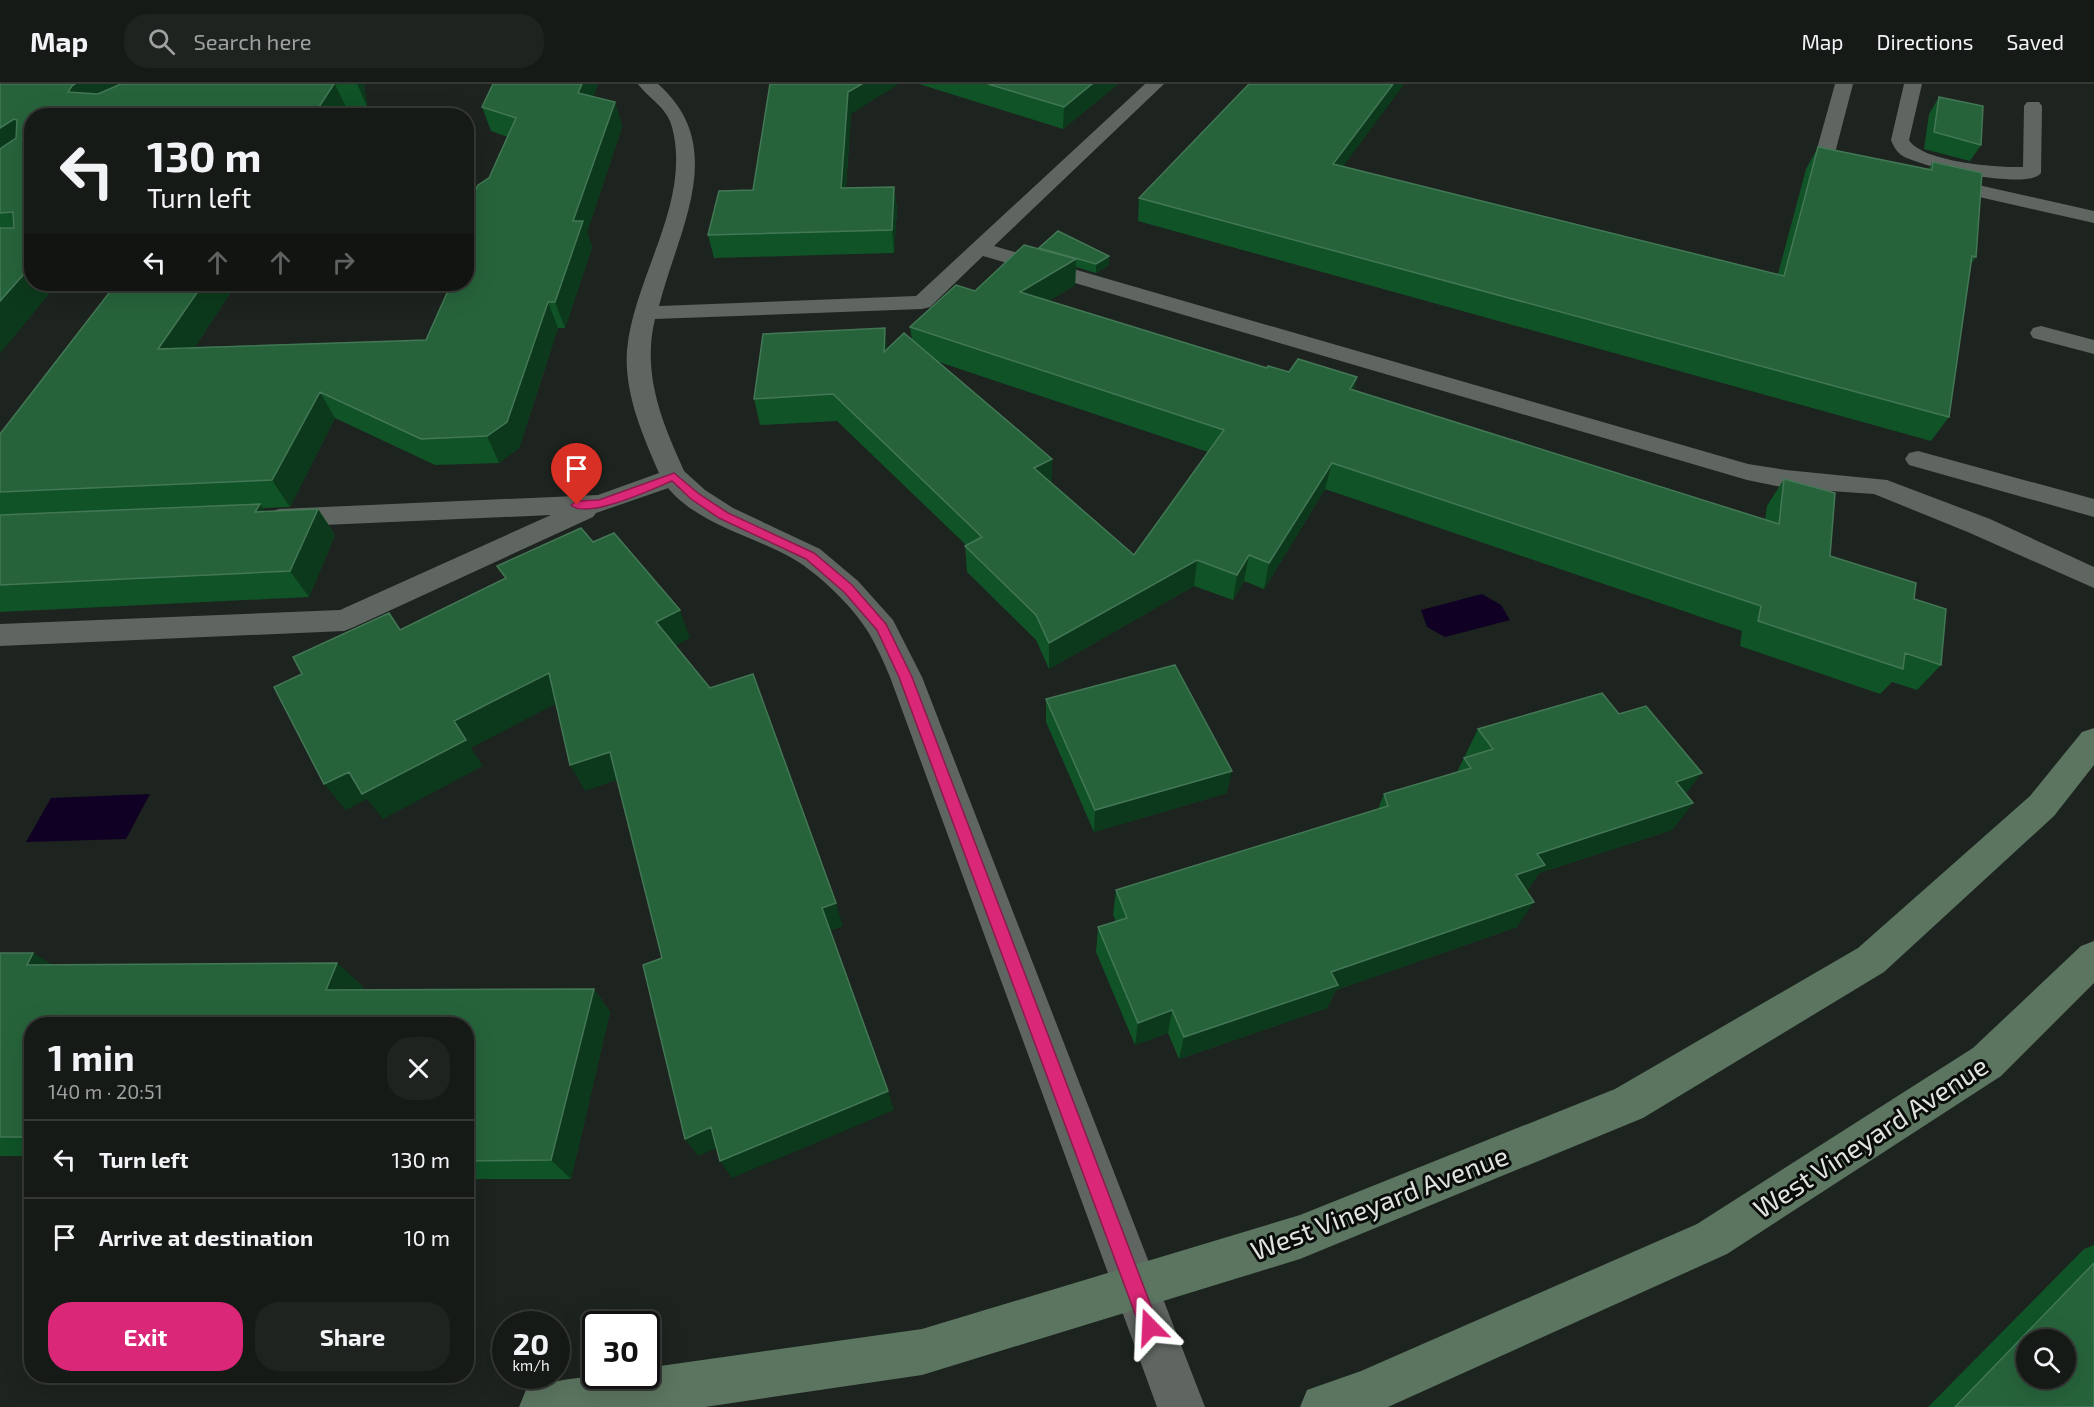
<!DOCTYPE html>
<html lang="en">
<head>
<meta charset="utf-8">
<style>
	:root { --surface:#161a16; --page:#1f231f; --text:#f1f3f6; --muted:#9ea1a1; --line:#353835; --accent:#db2777 }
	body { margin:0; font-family:"Exo 2",sans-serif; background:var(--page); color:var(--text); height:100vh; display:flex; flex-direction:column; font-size:22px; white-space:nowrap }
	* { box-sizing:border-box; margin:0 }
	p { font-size:20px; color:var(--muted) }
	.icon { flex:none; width:33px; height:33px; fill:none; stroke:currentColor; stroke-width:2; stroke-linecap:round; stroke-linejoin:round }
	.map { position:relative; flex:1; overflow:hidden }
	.panel { position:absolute; left:24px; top:933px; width:450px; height:366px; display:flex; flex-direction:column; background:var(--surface); border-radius:24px; box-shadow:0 6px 24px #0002,0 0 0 2px var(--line) }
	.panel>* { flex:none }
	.hud { position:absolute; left:24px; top:24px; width:450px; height:183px; border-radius:24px; box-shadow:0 6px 24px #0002,0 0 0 2px var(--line); background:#161a16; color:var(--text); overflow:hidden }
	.buttons { position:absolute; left:2016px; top:1245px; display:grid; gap:12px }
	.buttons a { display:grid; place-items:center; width:60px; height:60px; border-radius:50%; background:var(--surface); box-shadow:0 6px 24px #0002,0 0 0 2px var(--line); font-size:30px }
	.speed { position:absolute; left:492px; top:1227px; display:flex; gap:12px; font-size:30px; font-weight:700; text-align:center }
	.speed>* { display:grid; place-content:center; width:78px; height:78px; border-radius:50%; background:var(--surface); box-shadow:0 6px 24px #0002,0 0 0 2px var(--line); line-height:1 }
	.speed small { font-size:15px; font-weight:400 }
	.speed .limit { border:3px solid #111; border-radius:9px; background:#fff; color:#111 }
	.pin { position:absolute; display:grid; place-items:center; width:51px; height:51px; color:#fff; margin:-62px -26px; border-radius:50% 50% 50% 0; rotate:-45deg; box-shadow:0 0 6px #0007 }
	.pin .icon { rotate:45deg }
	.me { position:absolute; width:66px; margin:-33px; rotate:339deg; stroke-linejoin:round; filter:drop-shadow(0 0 4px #0008) }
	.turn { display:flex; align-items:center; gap:21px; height:126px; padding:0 24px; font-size:27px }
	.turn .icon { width:78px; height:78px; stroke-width:2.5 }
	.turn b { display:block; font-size:42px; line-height:51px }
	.lanes { display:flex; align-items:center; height:57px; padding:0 24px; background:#0003; justify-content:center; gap:30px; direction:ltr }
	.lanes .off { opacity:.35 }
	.round { display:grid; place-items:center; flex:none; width:63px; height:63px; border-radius:24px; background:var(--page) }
	.summary { display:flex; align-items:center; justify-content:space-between; height:102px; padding:0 24px }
	h1 { font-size:36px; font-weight:700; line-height:45px }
	.button { display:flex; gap:12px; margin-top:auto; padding:12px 24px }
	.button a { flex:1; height:69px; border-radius:24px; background:var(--accent); color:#fff; font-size:24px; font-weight:700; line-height:69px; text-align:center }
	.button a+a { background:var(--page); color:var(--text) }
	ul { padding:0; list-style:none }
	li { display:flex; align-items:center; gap:18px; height:78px; padding:0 24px; border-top:2px solid var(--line) }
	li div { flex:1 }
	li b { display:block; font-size:22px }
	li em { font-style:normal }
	header { display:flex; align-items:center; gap:36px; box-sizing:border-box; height:84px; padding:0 30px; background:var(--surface); border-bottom:2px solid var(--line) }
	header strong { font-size:28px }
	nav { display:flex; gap:33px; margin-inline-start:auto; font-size:21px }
	.search { width:420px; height:54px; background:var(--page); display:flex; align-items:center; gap:15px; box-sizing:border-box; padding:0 21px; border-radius:24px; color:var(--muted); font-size:22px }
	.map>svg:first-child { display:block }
	.water { fill:#0f0024 }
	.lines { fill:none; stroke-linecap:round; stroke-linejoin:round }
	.lane { fill:#5f6560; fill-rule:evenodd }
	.street { fill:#5f6560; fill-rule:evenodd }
	.secondary { fill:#5b7560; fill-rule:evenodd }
	.wall { fill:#105327; fill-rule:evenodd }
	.shaded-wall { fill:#0c391b }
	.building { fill:#26633b; stroke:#437755; stroke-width:1.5; fill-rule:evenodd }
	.route { fill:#db2777; stroke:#8e194d; stroke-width:1.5 }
	.labels { text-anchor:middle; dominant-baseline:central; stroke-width:6; stroke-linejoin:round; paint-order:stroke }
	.near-street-label { font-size:27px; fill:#e0e4e1; stroke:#090c09 }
</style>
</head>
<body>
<header>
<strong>Map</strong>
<div class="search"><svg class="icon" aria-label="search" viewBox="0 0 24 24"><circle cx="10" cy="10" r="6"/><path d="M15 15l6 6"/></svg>Search here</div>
<nav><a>Map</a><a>Directions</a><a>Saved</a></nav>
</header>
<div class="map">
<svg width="2094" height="1323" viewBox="0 0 2094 1323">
	<rect width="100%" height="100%" fill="#1d231e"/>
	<path class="water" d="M 1482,510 L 1501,521 L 1510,536 L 1445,553 L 1427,543 L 1421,526 Z
		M 150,710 L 126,755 L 26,758 L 51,714 Z"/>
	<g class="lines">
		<path class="lane" d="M 638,0 L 658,0 C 730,63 678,146 659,222 L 916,212 L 1145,0 L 1164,0 L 994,162 L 1748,380 L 1786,386 L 1887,396 L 1990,435 L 2094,483 L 2094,504 L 1970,449 L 1874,410 L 1786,404 L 1747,396 L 983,172 L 930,223 L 922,225 L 655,235 C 641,292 664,343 687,393 L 683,399 L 596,429 L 593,433 L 354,543 L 344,547 L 0,562 L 0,540 L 340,526 L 551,431 L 279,443 L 270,440 L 266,434 L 270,428 L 279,425 L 598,411 L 659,389 C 642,350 624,309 627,266 C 634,192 692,118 672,43 C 667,23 649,15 638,0 Z
			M 1835,0 L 1853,0 L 1835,69 L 1867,76 L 1870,80 L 1867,84 C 1856,87 1822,82 1815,72 Z
			M 1904,0 L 1922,0 L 1909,56 C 1922,78 1999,84 2023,83 L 2024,22 L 2027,18 L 2039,18 L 2042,22 L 2041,89 C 2029,107 1919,83 1901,71 C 1896,67 1893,61 1891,56 Z
			M 1938,92 L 2094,127 L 2094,139 L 1931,102 L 1928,98 L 1931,94 Z
			M 2041,242 L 2094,256 L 2094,270 L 2033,254 L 2030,249 L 2033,244 Z
			M 1918,367 L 2094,415 L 2094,433 L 1909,381 L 1905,375 L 1909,369 Z"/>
		<path class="street" d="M 674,384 L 684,387 L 705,406 L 733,424 L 820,465 L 858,497 L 893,536 L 922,593 L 1205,1323 L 1157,1323 L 890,593 C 884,579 878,565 870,551 C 855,525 825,496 800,479 C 755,450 691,442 660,393 L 664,387 Z"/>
		<path class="secondary" d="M 2094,644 L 2094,681 L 2054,732 L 1884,888 L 1643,1034 L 1300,1175 L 922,1291 L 705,1323 L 519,1323 L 526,1306 C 564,1291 606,1292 646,1292 L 646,1284 L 922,1245 L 1300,1131 L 1615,1005 L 1858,864 L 2030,712 L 2082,648 Z
			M 2094,857 L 2094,899 L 2001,992 L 1727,1170 L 1388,1323 L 1300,1323 L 1307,1306 L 1361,1287 L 1697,1140 L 1973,964 L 2081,862 Z"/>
	</g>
	<path class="wall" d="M 0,0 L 364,0 L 367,22 L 32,32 L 32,200 L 57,200 L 0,269 Z
		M 493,0 L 598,0 L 593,13 L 615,18 L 622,43 L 587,148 L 592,163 L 565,244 L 558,244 L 519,364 L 499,379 L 435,381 L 335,334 L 290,423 L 263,424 L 265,428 L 318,425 L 335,451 L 309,513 L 0,528 L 0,350 L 116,200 L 236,200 L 195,263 L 426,256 L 466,200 L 466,125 L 489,94 L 508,53 L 491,47 L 482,23 Z
		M 919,0 L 1118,0 L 1063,45 Z
		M 1249,0 L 1404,0 L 1343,82 L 1778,190 L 1806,85 L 1818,63 L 1928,86 L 1933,78 L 1976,173 L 1971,180 L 1949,333 L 1931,357 L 1138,137 L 1139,114 Z
		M 1939,13 L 1981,61 L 1970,77 L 1924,65 L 1929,30 Z
		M 851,30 L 846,104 L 894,103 L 897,125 L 894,169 L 714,174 L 708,151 L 753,106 Z
		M 1039,164 L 1109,172 L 1109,181 L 1096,189 L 1076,183 L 1075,201 L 1049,217 L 1267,284 L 1289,288 L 1357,293 L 1354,306 L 1765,436 L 1767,422 L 1784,395 L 1830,472 L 1914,515 L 1941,581 L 1917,606 L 1892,598 L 1880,610 L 1740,562 L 1742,547 L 1325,405 L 1264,505 L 1244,497 L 1233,516 L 1194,502 L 1049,585 L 1036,556 L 967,488 L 965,462 L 966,461 L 837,337 L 760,341 L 754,315 L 912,256 L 910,243 L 975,207 L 1039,165 ZM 936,277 L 1208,368 L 1134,471 L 1052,399 L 1052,375 Z
		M 1046,615 L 1227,709 L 1094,748 L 1046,638 Z
		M 1478,645 L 1686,710 L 1693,719 L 1672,746 L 1539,789 L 1527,807 L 1517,843 L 1336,906 L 1327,924 L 1179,975 L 1168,949 L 1135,961 L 1096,868 L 1098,843 L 1116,838 L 1113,831 L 1116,806 L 1378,725 L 1384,710 L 1457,688 Z
		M 0,869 L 33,869 L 52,881 L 337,879 L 363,903 L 362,906 L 594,905 L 610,928 L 571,1095 L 466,1095 L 466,940 L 32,940 L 32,1072 L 0,1072 Z
		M 2094,1161 L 2094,1323 L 1928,1323 L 2084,1165 Z"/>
	<path class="shaded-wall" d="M 75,0 L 151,0 L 87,26 L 68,8 L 72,2 Z
		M 334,0 L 335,0 L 346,23 L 341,32 L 313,32 Z
		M 357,0 L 364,0 L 367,22 Z
		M 582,0 L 598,0 L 585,34 L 578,9 Z
		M 862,0 L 899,0 L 851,30 L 844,127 L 841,104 L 848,8 Z
		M 1092,0 L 1118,0 L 1063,45 L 1064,23 Z
		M 1393,0 L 1404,0 L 1328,103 L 1333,80 Z
		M 615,18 L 622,43 L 587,148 L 592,163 L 565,244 L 555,218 L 573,137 Z
		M 14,35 L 31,60 L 0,79 L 0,44 Z
		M 894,103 L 897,125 L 894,169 L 892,146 Z
		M 1109,172 L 1109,181 L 1096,189 L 1096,180 Z
		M 1076,175 L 1075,201 L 1021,234 L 1020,208 Z
		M 32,181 L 32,200 L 57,200 L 0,269 L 0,217 Z
		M 203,200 L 236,200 L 177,291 L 158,265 Z
		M 548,218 L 558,244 L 519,364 L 499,379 L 487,352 Z
		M 885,244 L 888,270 L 884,268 Z
		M 1357,293 L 1350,320 L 1350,305 Z
		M 320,308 L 335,334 L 290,423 L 272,396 Z
		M 1052,375 L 1052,401 L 1034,384 Z
		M 1332,379 L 1325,405 L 1264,505 L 1269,479 Z
		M 260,420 L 278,446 L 255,428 Z
		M 318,425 L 335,451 L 309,513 L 290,487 Z
		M 1249,471 L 1244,497 L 1233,516 L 1237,491 Z
		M 1197,476 L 1194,502 L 1049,585 L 1049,559 Z
		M 680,526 L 690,554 L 667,566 L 656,538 Z
		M 549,589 L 563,616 L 471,664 L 483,682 L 383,735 L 367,715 L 346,726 L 324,700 Z
		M 610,668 L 623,694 L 585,707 L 570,681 Z
		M 1232,687 L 1227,709 L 1094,748 L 1095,726 Z
		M 1702,689 L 1681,716 L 1676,698 Z
		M 1693,719 L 1672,746 L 1539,789 L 1527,807 L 1500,816 L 1516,791 L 1537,770 Z
		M 1534,818 L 1517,843 L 1336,906 L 1327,924 L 1179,975 L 1184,953 L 1331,888 Z
		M 836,819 L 843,842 L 830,847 L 822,824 Z
		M 33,869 L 70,893 L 27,881 Z
		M 337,879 L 363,903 L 353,929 L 326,906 Z
		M 594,905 L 610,928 L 571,1095 L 551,1076 Z
		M 1172,926 L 1168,949 L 1135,961 L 1138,939 Z
		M 888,1007 L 894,1026 L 732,1094 L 720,1077 Z
		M 711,1043 L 724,1061 L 698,1072 L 685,1055 Z"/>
	<path class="building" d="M 0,0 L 75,0 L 72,2 L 68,8 L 98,10 L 121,0 L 334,0 L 313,32 L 32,32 L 32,181 L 0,217 L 0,144 L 14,144 L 13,128 L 0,129 L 0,65 L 16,54 L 17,36 L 14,35 L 0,44 Z
		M 493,0 L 582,0 L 578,9 L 615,18 L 573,137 L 583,137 L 555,218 L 548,218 L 507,338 L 487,352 L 421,355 L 320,308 L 272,396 L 0,408 L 0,350 L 116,200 L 203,200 L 158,265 L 426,256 L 451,200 L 466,200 L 466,166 L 473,151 L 466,148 L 466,125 L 478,101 L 489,94 L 516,34 L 482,23 Z
		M 770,0 L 862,0 L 848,8 L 841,104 L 894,103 L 892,146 L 708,151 L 719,107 L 753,106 Z
		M 988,0 L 1092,0 L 1064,23 Z
		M 1249,0 L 1393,0 L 1333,80 L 1784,192 L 1818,63 L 1932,86 L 1933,78 L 1982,89 L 1976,173 L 1972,172 L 1949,333 L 1139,114 Z
		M 1939,13 L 1983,22 L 1981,61 L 1934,48 Z
		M 1058,147 L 1109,172 L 1096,180 L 1039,164 Z
		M 1024,161 L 1076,175 L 1020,208 L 1267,284 L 1268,282 L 1289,288 L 1298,275 L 1357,293 L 1350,305 L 1779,440 L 1784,395 L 1835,409 L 1830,472 L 1916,499 L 1914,515 L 1946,525 L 1941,581 L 1905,569 L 1903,585 L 1758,537 L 1761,522 L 1332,379 L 1269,479 L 1249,471 L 1237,491 L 1197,476 L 1049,559 L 1036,531 L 965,462 L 982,453 L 833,310 L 754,315 L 763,250 L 885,244 L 884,268 L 904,249 L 1052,375 L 1034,384 L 1134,471 L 1224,346 L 910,243 L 956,201 L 975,207 Z
		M 260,420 L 255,428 L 318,425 L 290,487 L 0,501 L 0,431 Z
		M 581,444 L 593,458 L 614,449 L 680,526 L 656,538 L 710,604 L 753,590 L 836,819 L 822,824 L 888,1007 L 720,1077 L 711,1043 L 685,1055 L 643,881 L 662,874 L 610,668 L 570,681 L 549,589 L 454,637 L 466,656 L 362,710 L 349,688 L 324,700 L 274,603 L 302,590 L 293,573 L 389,529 L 400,546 L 506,494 L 497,482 Z
		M 1175,581 L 1232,687 L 1095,726 L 1046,615 Z
		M 1602,609 L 1619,630 L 1646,622 L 1702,689 L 1676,698 L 1693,719 L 1537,770 L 1545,781 L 1516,791 L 1534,818 L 1331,888 L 1338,901 L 1184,953 L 1172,926 L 1138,939 L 1098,843 L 1127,834 L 1116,806 L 1388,722 L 1384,710 L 1471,684 L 1464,674 L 1493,665 L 1478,645 Z
		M 0,869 L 33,869 L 27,881 L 337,879 L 326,906 L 594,905 L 551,1076 L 466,1077 L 466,940 L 32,940 L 32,1053 L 0,1053 Z
		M 2094,1179 L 2094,1323 L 1955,1323 ZM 2026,1256 L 2066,1256 L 2066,1294 L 2026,1294 Z"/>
	<path class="route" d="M 674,389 L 699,410 L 728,429 L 814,469 L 852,501 L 886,540 L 912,593 L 1159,1243 L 1157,1250 L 1150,1252 L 1143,1250 L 1140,1243 L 899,593 L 877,546 L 844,508 L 806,475 L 719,434 L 691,415 L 672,397 C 653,405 587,436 571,421 L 577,417 L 599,416 Z"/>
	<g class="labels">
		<g class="near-street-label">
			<text transform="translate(1870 1052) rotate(-33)">West Vineyard Avenue</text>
			<text transform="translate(1379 1118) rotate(-21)">West Vineyard Avenue</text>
		</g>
	</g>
</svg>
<div class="buttons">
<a><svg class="icon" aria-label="search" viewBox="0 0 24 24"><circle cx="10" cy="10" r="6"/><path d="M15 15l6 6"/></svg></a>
</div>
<div class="speed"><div>20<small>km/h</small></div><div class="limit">30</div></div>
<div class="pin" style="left:577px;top:421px;background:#d93025"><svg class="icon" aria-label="arrive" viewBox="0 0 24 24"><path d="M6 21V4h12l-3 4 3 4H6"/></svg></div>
<svg class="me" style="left:1150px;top:1243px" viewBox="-20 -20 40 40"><path d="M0-17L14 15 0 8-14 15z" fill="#db2777" stroke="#fff" stroke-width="4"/></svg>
<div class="hud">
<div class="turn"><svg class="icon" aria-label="left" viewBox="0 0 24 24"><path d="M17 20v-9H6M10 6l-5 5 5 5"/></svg><div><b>130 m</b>Turn left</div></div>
<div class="lanes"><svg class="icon" aria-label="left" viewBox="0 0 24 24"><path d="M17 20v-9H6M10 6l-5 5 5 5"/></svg><svg class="icon off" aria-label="ahead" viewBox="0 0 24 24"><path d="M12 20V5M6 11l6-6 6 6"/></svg><svg class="icon off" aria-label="ahead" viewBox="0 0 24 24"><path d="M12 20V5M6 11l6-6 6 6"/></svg><svg class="icon off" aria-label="right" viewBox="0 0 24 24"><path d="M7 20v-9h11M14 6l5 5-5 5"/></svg></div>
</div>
<section class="panel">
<div class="summary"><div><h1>1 min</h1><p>140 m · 20:51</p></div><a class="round"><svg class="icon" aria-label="close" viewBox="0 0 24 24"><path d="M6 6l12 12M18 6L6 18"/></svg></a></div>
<ul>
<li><svg class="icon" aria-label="left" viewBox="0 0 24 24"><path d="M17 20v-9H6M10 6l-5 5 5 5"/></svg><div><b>Turn left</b></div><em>130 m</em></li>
<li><svg class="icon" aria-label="arrive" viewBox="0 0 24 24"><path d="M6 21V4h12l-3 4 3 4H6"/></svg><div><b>Arrive at destination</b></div><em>10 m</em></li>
</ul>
<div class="button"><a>Exit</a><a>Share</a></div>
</section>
</div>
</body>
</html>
